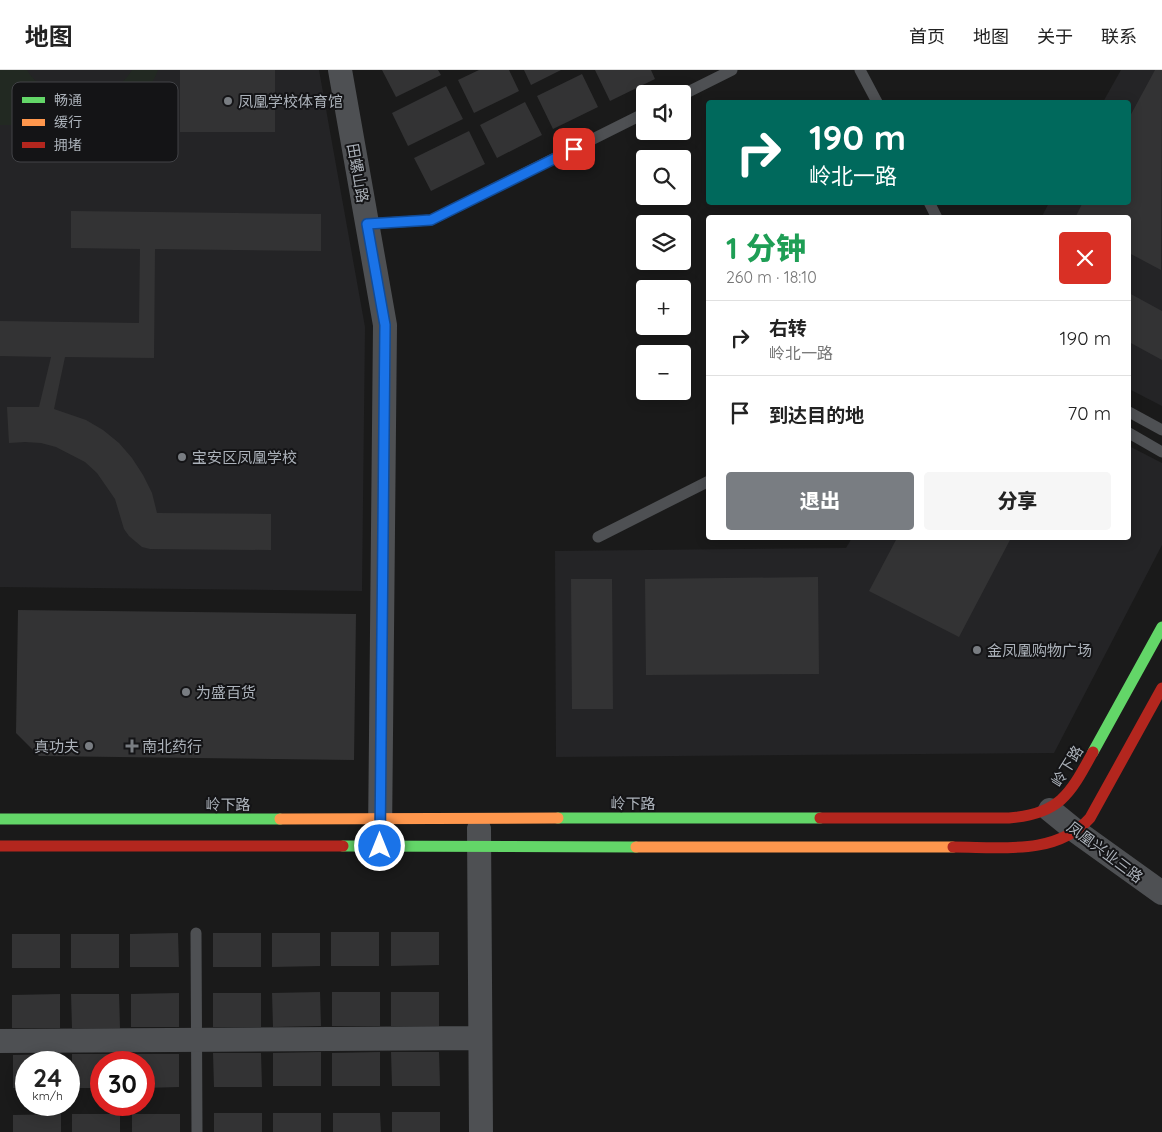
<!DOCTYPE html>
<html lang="zh">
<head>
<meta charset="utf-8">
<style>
	:root { --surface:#fff; --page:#f6f6f6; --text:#222; --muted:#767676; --line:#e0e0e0; --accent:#797d82 }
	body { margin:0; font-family:Quicksand,"Noto Sans SC",sans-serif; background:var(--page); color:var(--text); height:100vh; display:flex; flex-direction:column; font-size:19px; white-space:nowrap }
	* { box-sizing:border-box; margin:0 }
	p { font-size:16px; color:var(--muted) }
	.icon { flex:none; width:28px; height:28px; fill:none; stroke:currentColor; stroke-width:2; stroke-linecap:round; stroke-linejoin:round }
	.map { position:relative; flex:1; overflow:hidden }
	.drawer { position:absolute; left:706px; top:145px; width:425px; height:325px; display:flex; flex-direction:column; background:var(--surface); border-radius:5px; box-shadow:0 2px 12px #0003 }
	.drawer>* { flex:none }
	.hud { position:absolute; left:706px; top:30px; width:425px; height:105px; border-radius:5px; box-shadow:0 2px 12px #0003; background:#00695c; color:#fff; overflow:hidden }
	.controls { position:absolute; left:636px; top:15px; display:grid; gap:10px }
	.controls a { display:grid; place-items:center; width:55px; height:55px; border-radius:5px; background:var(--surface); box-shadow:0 2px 12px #0003; font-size:25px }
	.speed { position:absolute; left:15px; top:981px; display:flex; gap:10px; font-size:25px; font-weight:700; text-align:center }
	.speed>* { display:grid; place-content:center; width:65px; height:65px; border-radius:50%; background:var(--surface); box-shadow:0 2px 12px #0003; line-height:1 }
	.speed small { font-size:12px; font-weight:400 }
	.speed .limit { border:8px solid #d22; background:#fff; color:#111 }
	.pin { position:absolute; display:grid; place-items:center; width:42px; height:42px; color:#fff; margin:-21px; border-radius:10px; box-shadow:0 2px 8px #0006 }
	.me { position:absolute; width:55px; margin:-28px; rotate:0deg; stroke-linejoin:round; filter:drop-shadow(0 0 4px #0008) }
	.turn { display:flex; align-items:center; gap:18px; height:105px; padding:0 20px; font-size:22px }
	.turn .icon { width:65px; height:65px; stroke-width:2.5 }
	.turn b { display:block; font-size:35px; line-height:42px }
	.round { display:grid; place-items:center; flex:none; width:52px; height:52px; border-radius:5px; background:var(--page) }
	.summary { display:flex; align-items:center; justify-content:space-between; height:85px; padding:0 20px }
	h1 { font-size:30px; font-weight:800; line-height:38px; color:#1e9e55 }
	.action { display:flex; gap:10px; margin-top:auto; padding:10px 20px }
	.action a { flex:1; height:58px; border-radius:5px; background:var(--accent); color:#fff; font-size:20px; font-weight:800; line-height:58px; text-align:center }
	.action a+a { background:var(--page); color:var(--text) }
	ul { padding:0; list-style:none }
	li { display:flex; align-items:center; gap:15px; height:75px; padding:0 20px; border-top:1px solid var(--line) }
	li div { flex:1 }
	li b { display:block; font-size:19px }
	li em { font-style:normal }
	header { display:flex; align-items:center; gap:30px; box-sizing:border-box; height:70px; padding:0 25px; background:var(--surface); border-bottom:1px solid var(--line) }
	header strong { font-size:24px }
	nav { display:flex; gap:28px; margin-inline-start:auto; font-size:18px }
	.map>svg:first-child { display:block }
	.built { fill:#242426 }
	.green { fill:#222922 }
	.building { fill:#333334 }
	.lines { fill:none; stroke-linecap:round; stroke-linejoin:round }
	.lane { stroke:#4e5053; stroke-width:11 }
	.street { stroke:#4e5053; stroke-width:24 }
	.fast { stroke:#63d668; stroke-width:11 }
	.slow { stroke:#ff974d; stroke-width:11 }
	.jam { stroke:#b3261e; stroke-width:11 }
	.route-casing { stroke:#114b97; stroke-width:12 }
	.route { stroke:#1a73e8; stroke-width:9 }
	.poi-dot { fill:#797d82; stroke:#141416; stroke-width:2 }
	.labels { text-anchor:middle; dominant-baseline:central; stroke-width:4; stroke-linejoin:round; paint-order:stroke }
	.poi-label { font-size:15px; fill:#acb2ba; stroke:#141416; text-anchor:start }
	.street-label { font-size:15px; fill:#acb2ba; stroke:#141416 }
	.key { fill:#141416; stroke:#424347; stroke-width:1 }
	.key-label { font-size:14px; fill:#acb2ba }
</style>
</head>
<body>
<header>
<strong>地图</strong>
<nav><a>首页</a><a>地图</a><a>关于</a><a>联系</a></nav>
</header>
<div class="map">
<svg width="1162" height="1062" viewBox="0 0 1162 1062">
	<rect width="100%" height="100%" fill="#1a1a1a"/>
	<path class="built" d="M 0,0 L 319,0 L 365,257 L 362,521 L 0,517 Z
		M 1121,0 L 1162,0 L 1162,336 L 1129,319 L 1129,148 L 1041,148 L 1049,133 L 1129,132 L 1129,32 L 1103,32 Z
		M 1129,376 L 1162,393 L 1162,475 L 1054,683 L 556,687 L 555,481 L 846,478 L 852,468 L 1129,468 Z"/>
	<path class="green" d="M 0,0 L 27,0 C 50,37 109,38 132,0 L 158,0 C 145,38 97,59 59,50 C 42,45 29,36 16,24 L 16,55 L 0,55 Z"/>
	<path class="building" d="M 180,0 L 275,0 L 275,62 L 180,62 Z
		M 382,0 L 438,0 L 441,5 L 396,27 Z
		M 479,0 L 509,0 L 519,21 L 474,43 L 458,10 Z
		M 524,0 L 561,0 L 531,15 Z
		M 595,0 L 651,0 L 655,9 L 610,31 Z
		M 1155,0 L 1162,0 L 1161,200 L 1129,183 L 1129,148 L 1075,148 L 1083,132 L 1129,132 L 1129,48 Z
		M 582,4 L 598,37 L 553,59 L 537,26 Z
		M 446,16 L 463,49 L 408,76 L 392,43 Z
		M 525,32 L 542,65 L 497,88 L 480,55 Z
		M 469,61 L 485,94 L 431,121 L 414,88 Z
		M 71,141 L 321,144 L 321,181 L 155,179 L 154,288 L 65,287 L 54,339 L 86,350 L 103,360 L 119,373 L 132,388 L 143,405 L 152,423 L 157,443 L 271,444 L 271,480 L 150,479 L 142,477 L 129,466 L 124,459 L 115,429 L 97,403 L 85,392 L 56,377 L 41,373 L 25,372 L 9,373 L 7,337 L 39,337 L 51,287 L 0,286 L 0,251 L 139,253 L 140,179 L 71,178 Z
		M 1129,223 L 1162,241 L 1162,290 L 1129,272 Z
		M 897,468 L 1011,468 L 959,567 L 869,521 Z
		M 818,507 L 819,604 L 646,605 L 645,509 Z
		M 571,509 L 612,509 L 613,639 L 572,639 Z
		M 18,540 L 356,544 L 354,690 L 39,686 L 16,663 Z
		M 331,862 L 379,862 L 379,896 L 331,896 Z
		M 391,862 L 439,862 L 439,895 L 391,896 Z
		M 178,863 L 179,897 L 130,897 L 130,864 Z
		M 213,863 L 261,863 L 261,897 L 213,897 Z
		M 272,863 L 320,863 L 320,896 L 272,897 Z
		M 12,864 L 60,864 L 60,898 L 12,898 Z
		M 71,864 L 119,864 L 119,898 L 71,898 Z
		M 320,922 L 321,956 L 273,957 L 272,923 Z
		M 332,922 L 380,922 L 380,956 L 332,956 Z
		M 391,922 L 439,922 L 439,956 L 391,956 Z
		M 179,923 L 179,957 L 131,957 L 131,924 Z
		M 213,923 L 261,923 L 261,957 L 213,957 Z
		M 60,924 L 60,958 L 12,958 L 12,925 Z
		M 71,924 L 119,924 L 120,958 L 72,958 Z
		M 321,982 L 321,1016 L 273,1016 L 273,983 Z
		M 380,982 L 380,1016 L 332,1016 L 332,983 Z
		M 391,982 L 439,982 L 440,1016 L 392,1016 Z
		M 213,983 L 261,983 L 262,1017 L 214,1017 Z
		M 61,984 L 61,992 L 26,992 L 26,1018 L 13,1018 L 13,985 Z
		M 72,984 L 120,984 L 120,992 L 101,992 L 101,1018 L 72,1018 Z
		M 131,984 L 179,984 L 179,1017 L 144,1018 L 144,992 L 131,992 Z
		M 392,1042 L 440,1042 L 440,1062 L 392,1062 Z
		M 214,1043 L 262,1043 L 262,1062 L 214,1062 Z
		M 273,1043 L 321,1043 L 321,1062 L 273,1062 Z
		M 333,1043 L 380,1043 L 381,1062 L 333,1062 Z
		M 61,1044 L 61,1062 L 13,1062 L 13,1045 Z
		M 72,1044 L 120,1044 L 120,1062 L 72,1062 Z
		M 132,1044 L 180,1044 L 180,1062 L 132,1062 Z"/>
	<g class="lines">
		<path class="lane" d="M 860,0 L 877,32
			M 682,25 L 732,0
			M 929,132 L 937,148
			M 367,154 L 431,150 L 645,43
			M 1129,342 L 1162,360
			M 1129,363 L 1162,382
			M 598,467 L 709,411
			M 196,863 L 197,1062"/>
		<path class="street" d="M 340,0 L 385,255 L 380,767
			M 1050,740 L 1077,762 L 1162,823
			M 479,759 L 481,1062
			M 0,971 L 480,968"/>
		<path class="fast" d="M 1093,682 L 1162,557
			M 558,748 L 820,748
			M 0,749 L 280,749
			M 343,776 L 636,777"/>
		<path class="slow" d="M 280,749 L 558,748
			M 636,777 L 953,777"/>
		<path class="jam" d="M 820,748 L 1009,748 C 1060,744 1070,724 1093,682
			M 0,776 L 343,776
			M 953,777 C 1000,777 1056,786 1090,748 L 1162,618"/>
	</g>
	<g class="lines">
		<g class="route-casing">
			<path id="route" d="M 380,776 L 385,255 L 367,154 L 431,150 L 574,79"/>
		</g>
		<use href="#route" class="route"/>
	</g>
	<g class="poi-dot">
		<circle cx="228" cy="31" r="5"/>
		<circle cx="182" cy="387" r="5"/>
		<circle cx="977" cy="580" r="5"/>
		<circle cx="186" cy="622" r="5"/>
		<circle cx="89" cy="676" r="5"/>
		<path d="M129.5 668.5h5v5h5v5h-5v5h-5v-5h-5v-5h5z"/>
	</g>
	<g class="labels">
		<g class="poi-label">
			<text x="238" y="31">凤凰学校体育馆</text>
			<text x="192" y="387">宝安区凤凰学校</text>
			<text x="987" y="580">金凤凰购物广场</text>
			<text x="196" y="622">为盛百货</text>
			<text x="79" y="676" text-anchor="end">真功夫</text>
			<text x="142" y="676">南北药行</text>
		</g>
		<g class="street-label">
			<text transform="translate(358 103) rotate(80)">田螺山路</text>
			<text transform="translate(1067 696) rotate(-58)">岭下路</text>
			<text x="633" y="733">岭下路</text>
			<text x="228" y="734">岭下路</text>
			<text transform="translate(1105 782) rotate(37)">凤凰兴业三路</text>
		</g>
	</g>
	<rect x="12" y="12" width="166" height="80" rx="8" class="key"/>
	<rect x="22" y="27" width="23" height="6" fill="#63d668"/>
	<rect x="22" y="49" width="23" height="7" fill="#ff974d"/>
	<rect x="22" y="72" width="23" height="6" fill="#b3261e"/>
	<g class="key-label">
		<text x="54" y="35">畅通</text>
		<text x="54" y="57">缓行</text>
		<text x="54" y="80">拥堵</text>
	</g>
</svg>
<div class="controls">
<a><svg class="icon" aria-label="sound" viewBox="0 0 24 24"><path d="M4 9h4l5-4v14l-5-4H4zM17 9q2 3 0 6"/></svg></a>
<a><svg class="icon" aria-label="search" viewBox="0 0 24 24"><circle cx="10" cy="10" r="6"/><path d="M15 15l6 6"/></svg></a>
<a><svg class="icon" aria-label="layers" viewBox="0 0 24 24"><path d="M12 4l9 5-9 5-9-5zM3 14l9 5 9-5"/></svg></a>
<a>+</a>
<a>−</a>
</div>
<div class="speed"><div>24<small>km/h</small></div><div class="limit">30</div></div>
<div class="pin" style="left:574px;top:79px;background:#d93025"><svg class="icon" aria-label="arrive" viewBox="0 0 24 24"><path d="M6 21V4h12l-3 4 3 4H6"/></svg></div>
<svg class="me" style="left:380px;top:776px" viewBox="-20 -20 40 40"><circle r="17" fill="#1a73e8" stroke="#fff" stroke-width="3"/><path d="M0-11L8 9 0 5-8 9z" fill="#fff"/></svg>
<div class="hud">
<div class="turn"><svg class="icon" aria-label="right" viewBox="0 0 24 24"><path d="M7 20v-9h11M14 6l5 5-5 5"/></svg><div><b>190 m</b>岭北一路</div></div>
</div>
<section class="drawer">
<div class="summary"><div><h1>1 分钟</h1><p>260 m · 18:10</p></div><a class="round" style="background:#d93025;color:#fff"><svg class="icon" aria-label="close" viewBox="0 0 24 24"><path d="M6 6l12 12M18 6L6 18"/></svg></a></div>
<ul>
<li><svg class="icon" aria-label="right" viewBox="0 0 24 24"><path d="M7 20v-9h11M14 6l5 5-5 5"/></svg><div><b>右转</b><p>岭北一路</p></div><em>190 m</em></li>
<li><svg class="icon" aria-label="arrive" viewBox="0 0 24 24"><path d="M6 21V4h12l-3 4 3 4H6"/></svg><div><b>到达目的地</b></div><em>70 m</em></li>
</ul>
<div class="action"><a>退出</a><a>分享</a></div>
</section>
</div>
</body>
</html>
